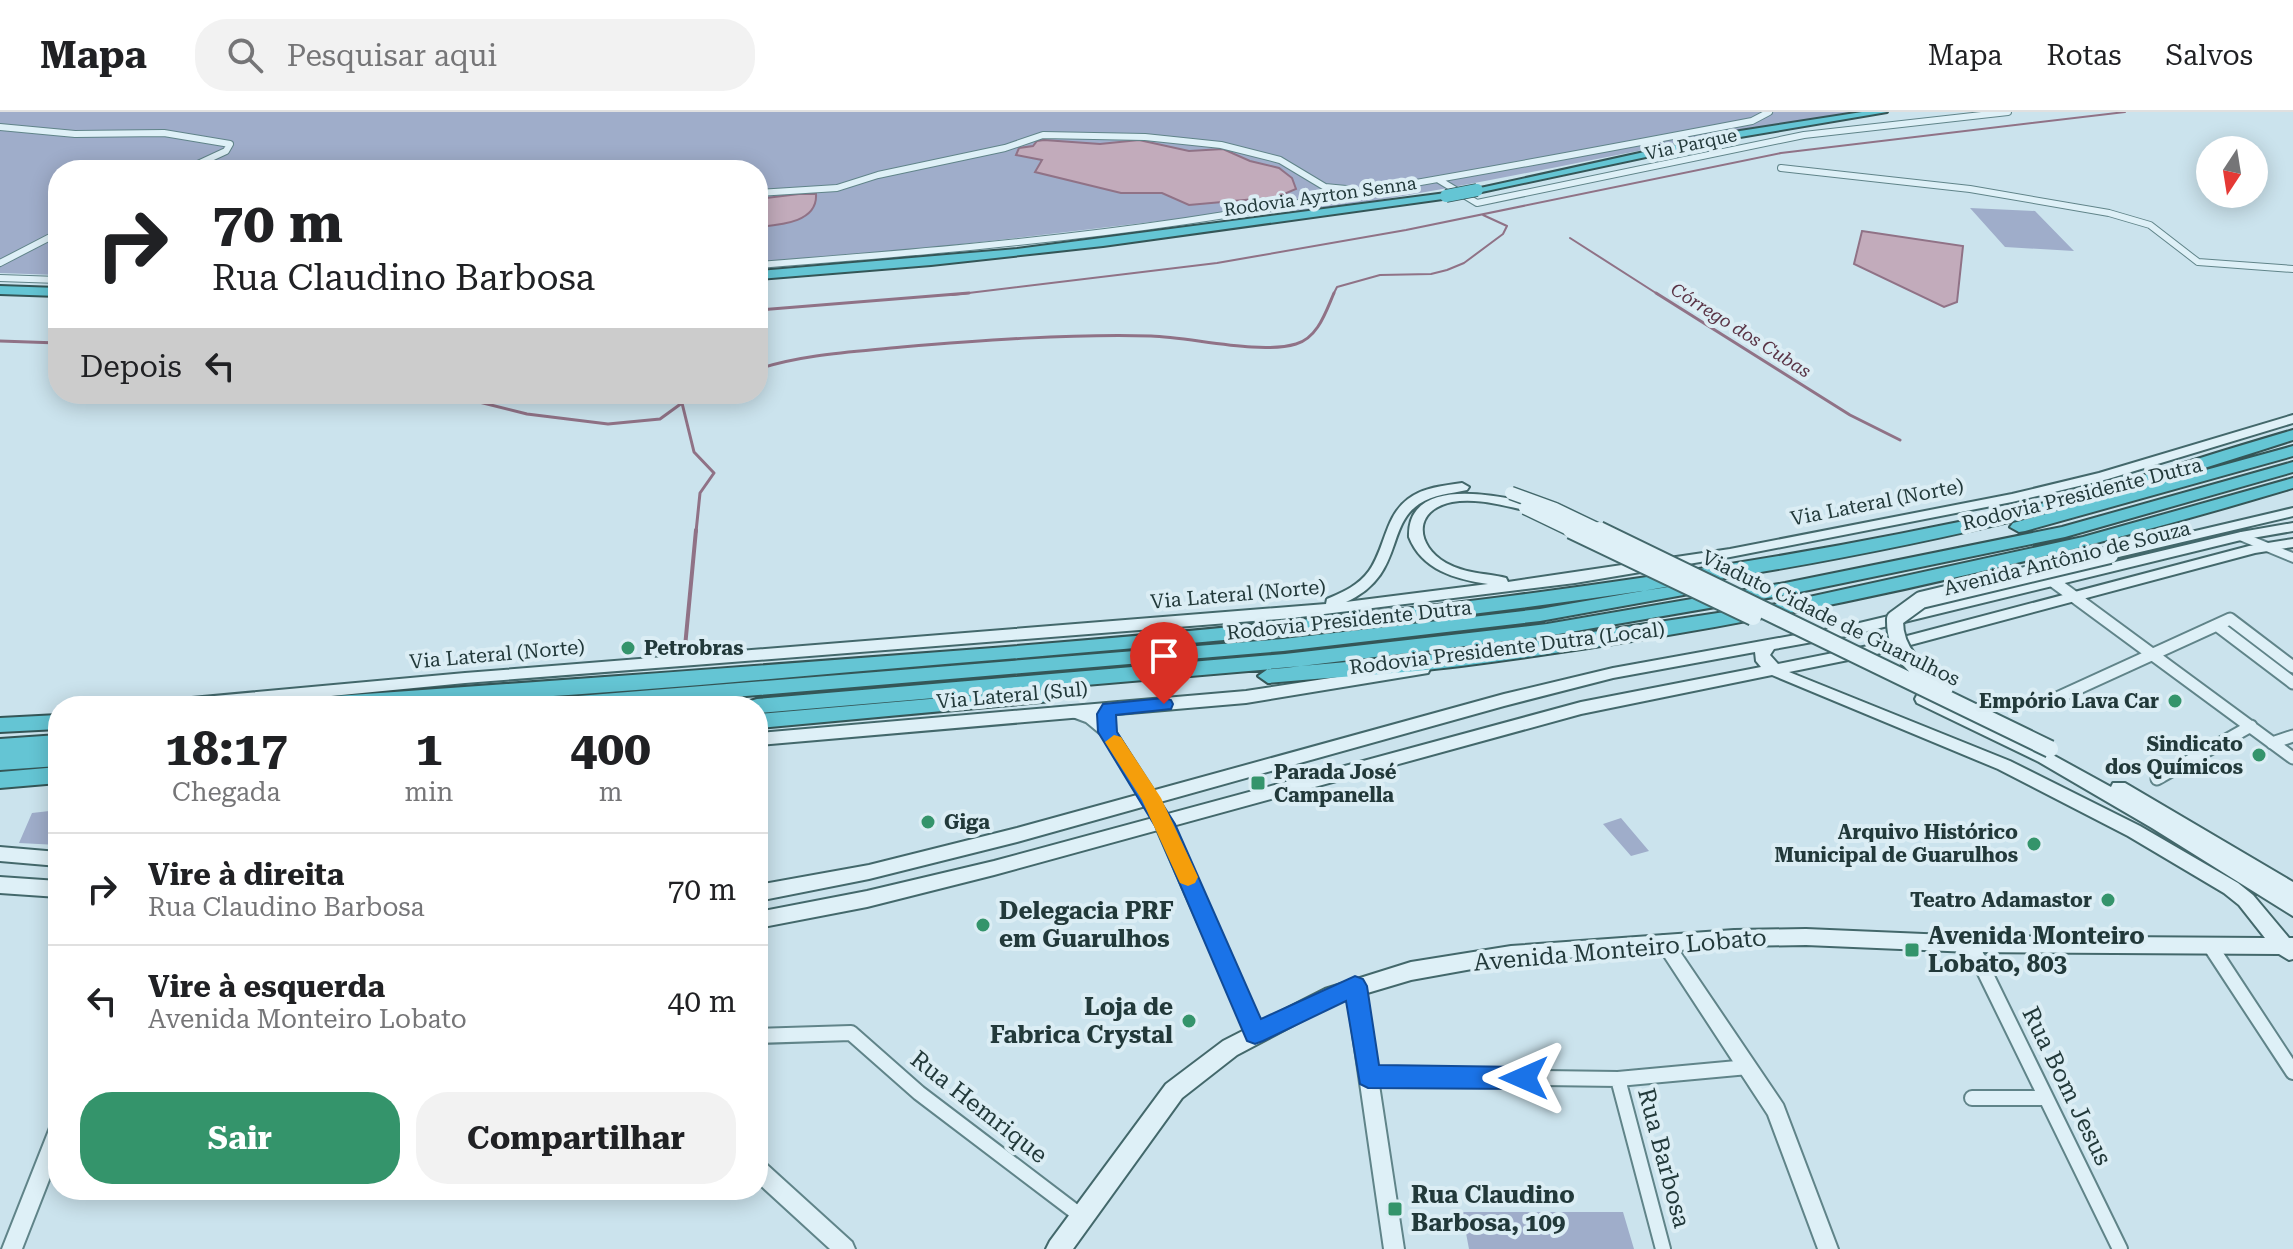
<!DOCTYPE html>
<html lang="pt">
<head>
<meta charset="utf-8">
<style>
	:root { --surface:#fff; --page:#f2f2f2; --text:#202124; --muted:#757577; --line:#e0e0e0; --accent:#34946b }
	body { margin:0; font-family:"Roboto Serif",serif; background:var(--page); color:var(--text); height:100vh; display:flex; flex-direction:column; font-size:30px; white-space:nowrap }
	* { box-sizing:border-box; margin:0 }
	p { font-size:26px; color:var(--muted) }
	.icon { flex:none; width:44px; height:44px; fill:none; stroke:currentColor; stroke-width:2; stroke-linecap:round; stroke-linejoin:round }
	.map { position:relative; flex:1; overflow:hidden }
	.sheet { position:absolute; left:48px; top:584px; width:720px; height:504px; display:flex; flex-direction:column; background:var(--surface); border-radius:32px; box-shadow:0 4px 20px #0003 }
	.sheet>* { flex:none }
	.banner { position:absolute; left:48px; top:48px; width:720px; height:244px; border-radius:32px; box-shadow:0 4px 20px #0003; background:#fff; color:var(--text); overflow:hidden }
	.needle { width:52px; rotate:192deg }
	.controls { position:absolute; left:2196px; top:24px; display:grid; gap:16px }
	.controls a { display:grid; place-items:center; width:72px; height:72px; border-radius:50%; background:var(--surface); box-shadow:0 4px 20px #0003; font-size:40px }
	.pin { position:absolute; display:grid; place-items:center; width:68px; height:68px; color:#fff; margin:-82px -34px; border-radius:50% 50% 50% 0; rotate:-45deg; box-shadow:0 0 8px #0007 }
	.pin .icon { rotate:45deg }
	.me { position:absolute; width:88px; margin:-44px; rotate:270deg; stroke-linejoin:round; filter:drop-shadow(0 0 6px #0008) }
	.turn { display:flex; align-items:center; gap:28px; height:168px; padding:0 32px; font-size:36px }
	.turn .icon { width:104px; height:104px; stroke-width:2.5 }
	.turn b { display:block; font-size:56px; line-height:68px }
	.then { display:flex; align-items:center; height:76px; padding:0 32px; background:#0003; gap:16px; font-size:30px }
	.eta { display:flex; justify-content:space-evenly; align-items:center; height:136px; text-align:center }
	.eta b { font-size:48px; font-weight:700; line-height:56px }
	.primary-button { display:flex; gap:16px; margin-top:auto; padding:16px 32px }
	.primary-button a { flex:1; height:92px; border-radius:32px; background:var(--accent); color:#fff; font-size:32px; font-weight:700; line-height:92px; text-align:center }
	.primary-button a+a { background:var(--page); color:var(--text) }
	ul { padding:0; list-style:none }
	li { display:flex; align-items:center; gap:24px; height:112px; padding:0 32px; border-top:2px solid var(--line) }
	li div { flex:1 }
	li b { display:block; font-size:30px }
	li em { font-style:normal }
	header { display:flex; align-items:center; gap:48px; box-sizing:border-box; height:112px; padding:0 40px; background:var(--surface); border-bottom:2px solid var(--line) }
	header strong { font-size:38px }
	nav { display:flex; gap:44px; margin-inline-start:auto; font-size:28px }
	.search { width:560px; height:72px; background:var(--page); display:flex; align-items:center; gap:20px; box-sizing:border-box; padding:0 28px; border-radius:32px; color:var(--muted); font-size:30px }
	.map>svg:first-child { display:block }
	.green { fill:#9fadca }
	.water { fill:#c2abbb; stroke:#907286; stroke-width:2 }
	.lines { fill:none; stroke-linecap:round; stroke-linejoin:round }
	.stream-far2 { stroke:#907286; stroke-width:2 }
	.stream-far1 { stroke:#907286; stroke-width:3 }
	.stream { stroke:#907286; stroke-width:4 }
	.minor-far2-casing { stroke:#608489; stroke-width:8 }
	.minor-far1-casing { stroke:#608489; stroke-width:15 }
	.minor-casing { stroke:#608489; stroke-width:18 }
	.tertiary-casing { stroke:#608489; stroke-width:4 }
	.secondary-casing { stroke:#43686b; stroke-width:4 }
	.motorway-casing { stroke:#345657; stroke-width:4 }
	.minor-far2 { stroke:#def0f7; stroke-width:6 }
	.minor-far1 { stroke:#def0f7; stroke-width:11 }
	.minor { stroke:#def0f7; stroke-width:14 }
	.tertiary { fill:#def0f7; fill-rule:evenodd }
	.secondary { fill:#def0f7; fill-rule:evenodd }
	.motorway { fill:#64c5d4; fill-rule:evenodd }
	.secondary-bridge-far1-casing { stroke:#43686b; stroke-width:15; stroke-linecap:butt }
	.secondary-bridge-casing { stroke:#43686b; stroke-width:20; stroke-linecap:butt }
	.motorway-bridge-casing { stroke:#345657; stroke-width:14; stroke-linecap:butt }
	.secondary-bridge-far1 { stroke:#def0f7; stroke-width:12 }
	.secondary-bridge { stroke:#def0f7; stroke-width:16 }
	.motorway-bridge { stroke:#64c5d4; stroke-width:12 }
	.route { fill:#1a73e8; stroke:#114b97; stroke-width:2 }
	.slow { fill:#f59e0b }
	.poi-dot { fill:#34946b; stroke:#dbedf4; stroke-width:3 }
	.labels { text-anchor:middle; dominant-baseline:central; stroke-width:8; stroke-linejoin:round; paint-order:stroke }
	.far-street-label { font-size:18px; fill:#22393a; stroke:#dbedf4 }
	.far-water-label { font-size:18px; font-style:italic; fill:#593345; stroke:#dbedf4 }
	.street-label { font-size:20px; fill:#22393a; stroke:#dbedf4 }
	.poi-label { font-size:20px; font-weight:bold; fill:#22393a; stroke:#dbedf4; text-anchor:end }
	.near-poi-label { font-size:24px; font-weight:bold; fill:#22393a; stroke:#dbedf4; text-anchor:start }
	.near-street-label { font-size:24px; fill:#22393a; stroke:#dbedf4 }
</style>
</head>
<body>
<header>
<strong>Mapa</strong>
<div class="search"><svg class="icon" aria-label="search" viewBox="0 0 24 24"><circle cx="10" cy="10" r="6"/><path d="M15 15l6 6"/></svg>Pesquisar aqui</div>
<nav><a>Mapa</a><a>Rotas</a><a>Salvos</a></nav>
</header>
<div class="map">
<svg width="2293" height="1137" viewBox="0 0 2293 1137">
	<rect width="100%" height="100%" fill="#cbe3ed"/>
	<path class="green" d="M 0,0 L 1862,0 C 1696,23 1533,63 1367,90 C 1302,101 1234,101 1168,108 C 1031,124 896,142 758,150 L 758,58 L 58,58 L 58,163 L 0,161 Z
		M 1970,96 L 2035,99 L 2074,139 L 2005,135 Z
		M 58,698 L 58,733 L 19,731 L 32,701 Z
		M 1621,706 L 1649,739 L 1631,744 L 1603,712 Z
		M 1462,1100 L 1623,1100 L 1634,1137 L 1469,1137 Z"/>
	<path class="water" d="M 1044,28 L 1100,32 L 1139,28 L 1189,39 L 1223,37 L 1250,49 L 1279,56 L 1292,66 L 1296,77 L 1277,85 L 1189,93 L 1162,81 L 1121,81 L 1035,60 L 1042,48 L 1016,43 L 1019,36 L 1033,34 L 1037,29 Z
		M 799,82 L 816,82 C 818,111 779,113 758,115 L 758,87 Z
		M 1862,119 L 1963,134 L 1957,190 L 1944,195 L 1854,152 Z"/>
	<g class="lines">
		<path class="stream-far2" d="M 1570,126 L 1659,183
			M 952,183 L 1217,151 L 1406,118 L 1781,41 L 2125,0
			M 1333,183 L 1337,175 L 1380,163 L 1431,162 L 1447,158 L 1464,151 L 1503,122 L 1507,114 L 1483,103"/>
		<path class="stream-far1" d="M 1656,181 L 1850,303 L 1900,328
			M 758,198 L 969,181
			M 0,229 L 58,231
			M 758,257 C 805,242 853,240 902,235 C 984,228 1068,222 1151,224 C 1191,225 1259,243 1296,232 C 1318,226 1326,199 1334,181
			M 401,282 L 463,286 L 527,302 L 608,312 L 660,307 L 682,291 L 680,282
			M 696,282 L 682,291 L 694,340 L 714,361 L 700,381 L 696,420"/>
		<path class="stream" d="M 685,535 L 696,418"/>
		<g class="minor-far2-casing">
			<path id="minor-far2" d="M 0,15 L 75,22 L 164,21 L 230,32 L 226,39 L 185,58
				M 230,55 L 285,58
				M 1781,56 L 1970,77 L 2109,101 L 2150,113 L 2198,150 L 2293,157
				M 436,58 L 492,52 L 512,58
				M 1439,68 L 1477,91 L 1804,23 L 2008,0
				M 758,81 L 837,76 L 878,63 L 1005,36 L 1043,23 L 1145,25 L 1221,33 L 1280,48 L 1325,75 L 1346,77
				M 0,151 L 58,121
				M 758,153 C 901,142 1044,130 1186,109 C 1375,80 1564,45 1752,9 L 1769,0
				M 0,166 L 58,168"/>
		</g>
		<g class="minor-far1-casing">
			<path id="minor-far1" d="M 2054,470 L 2293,646
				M 2218,514 L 2293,571
				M 2046,591 L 2230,507 L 2293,555
				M 2272,631 L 2293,624
				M 2157,667 L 2251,614"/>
		</g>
		<g class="minor-casing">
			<path id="minor" d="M 1971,832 L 2120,1137
				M 2211,835 L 2293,960
				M 758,924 L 851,921 L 919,981 L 1081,1104
				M 1368,964 L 1618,967 L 1748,955
				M 1618,967 L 1663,1137
				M 1972,986 L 2046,986"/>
		</g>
		<g class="tertiary-casing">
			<path id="tertiary" d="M 2241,420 L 2293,441 L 2293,450 L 2237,427 L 2235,424 Z
				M 1072,594 L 1096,602 L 1113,616 L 1156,682 L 1264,921 L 1261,927 L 1255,929 L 1249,927 L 1144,688 L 1103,624 L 1086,610 L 1067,603 L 1065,599 L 1067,595 Z
				M 1664,823 L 1670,825 L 1783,992 L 1838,1137 L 1818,1137 L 1768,1003 L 1658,835 L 1655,830 L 1658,825 Z
				M 1355,866 L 1361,869 L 1364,874 L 1404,1137 L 1384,1137 L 1346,874 L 1349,869 Z
				M 58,1011 L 58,1045 L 22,1137 L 2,1137 L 51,1013 Z
				M 758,1048 L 765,1051 L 852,1130 L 855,1137 L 830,1137 L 758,1071 Z"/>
		</g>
		<g class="secondary-casing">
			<path id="secondary" d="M 2293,303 L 2293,311 L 2108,367 L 2012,390 L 1730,445 L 1575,471 L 1292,506 L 465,571 L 229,594 L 162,594 L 170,588 L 465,561 L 1326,492 L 1327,487 C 1343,480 1358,474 1369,459 C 1385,437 1385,404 1408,387 C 1424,375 1443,374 1462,371 L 1469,375 L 1467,378 C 1450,382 1434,382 1419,392 C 1385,415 1404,464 1346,490 L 1488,472 C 1455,467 1422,458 1409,425 C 1407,366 1489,382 1525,390 L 1527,393 L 1520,397 C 1498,392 1474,386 1452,390 C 1413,398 1415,433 1446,451 C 1465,462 1486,461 1506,466 L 1508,470 L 1730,437 L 2012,382 L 2099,361 Z
				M 2293,396 L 2293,404 L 2110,447 L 2103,443 L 2110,439 Z
				M 2293,411 L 2293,419 L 2241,428 L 1851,523 L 1774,537 L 1770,543 L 1778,552 L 1873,533 L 2249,434 L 2293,427 L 2293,435 L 2255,441 L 1873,543 L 1789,560 L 2010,649 L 2140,714 L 2238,771 L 2253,783 L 2289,826 L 2293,826 L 2293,847 L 2289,848 L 2279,842 L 1971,840 L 1806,833 L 1734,834 L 1511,850 L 1411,868 L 1337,890 L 1237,943 L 1182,986 L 1073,1137 L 1046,1137 L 1050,1129 L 1166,972 L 1223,929 L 1325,877 L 1411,850 L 1511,834 L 1734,818 L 1806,817 L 1971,824 L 2265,826 L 2239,793 L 2224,781 L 2128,724 L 1998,657 L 1772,563 L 1581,602 L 994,763 L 867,795 L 758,816 L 758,800 L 867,779 L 994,749 L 1581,590 L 1761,555 L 1756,549 L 1755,540 L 1613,566 L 1504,594 L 1017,730 L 869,767 L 758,789 L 758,773 L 869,753 L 1017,716 L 1504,582 L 1613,556 L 1851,513 L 2241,420 Z
				M 1422,552 L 1430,557 L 1428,561 L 1246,591 L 758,633 L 758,621 L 1246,579 Z
				M 1923,581 L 2051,642 L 2111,675 L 2113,671 L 2125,671 L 2293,770 L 2293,804 L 2152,716 L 2039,650 L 1917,591 L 1915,587 L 1917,583 Z
				M 0,735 L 58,740 L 58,754 L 0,749 Z
				M 0,765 L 58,769 L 58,785 L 0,781 Z"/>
		</g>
		<g class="motorway-casing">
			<path id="motorway" d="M 1862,0 L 1887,0 L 1740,25 L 1477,81 L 1471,78 L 1740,19 Z
				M 1446,81 L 1450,82 L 1450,86 L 1103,134 L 931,153 L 758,167 L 758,159 L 1017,137 Z
				M 0,174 L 58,176 L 58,184 L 0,182 Z
				M 2293,318 L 2293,328 C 2215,353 2137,378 2058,398 C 1695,489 1317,522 945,552 C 725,570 504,594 283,594 L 286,589 L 293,587 C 526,571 760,554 993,536 C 1337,508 1682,472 2019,397 C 2112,376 2202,344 2293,318 Z
				M 2293,334 L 2293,344 L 2025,419 L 2019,420 L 2010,415 L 2013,411 Z
				M 2293,350 L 2293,360 L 2065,425 L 1785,483 L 1547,524 L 1285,556 L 758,601 L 758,594 L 747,594 L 750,589 L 757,587 L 1285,542 L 1547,512 L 1785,471 L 2062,415 Z
				M 2293,366 L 2293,376 C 2020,458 1743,518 1461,554 C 1397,562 1332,565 1268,571 L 1258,564 L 1268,557 L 1461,540 L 1777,492 L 2083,425 Z
				M 1705,468 L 1714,474 L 1711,478 L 1540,509 L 1283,539 L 627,594 L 531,594 L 534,589 L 541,587 L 1283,527 L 1540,497 Z
				M 1045,577 L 1052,579 L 1055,584 L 1052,589 L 758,616 L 758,602 Z
				M 58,603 L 58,617 L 0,620 L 0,606 Z
				M 58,623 L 58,654 L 0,658 L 0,627 Z
				M 58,655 L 58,671 L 0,676 L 0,660 Z"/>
		</g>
		<use href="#minor-far2" class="minor-far2"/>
		<use href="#minor-far1" class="minor-far1"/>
		<use href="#minor" class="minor"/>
		<use href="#tertiary" class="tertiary"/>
		<use href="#secondary" class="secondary"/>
		<use href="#motorway" class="motorway"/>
		<g class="secondary-bridge-far1-casing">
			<path id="secondary-bridge-far1" d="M 1511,381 L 1555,397 L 1603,420
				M 1525,396 L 1575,420"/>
		</g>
		<g class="secondary-bridge-casing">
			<path id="secondary-bridge" d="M 1571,418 L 1753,505
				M 1599,418 L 2050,637
				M 1945,576 C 1918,560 1894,541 1895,507 L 1921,488 L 2110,443"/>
		</g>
		<g class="motorway-bridge-casing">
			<path id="motorway-bridge" d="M 1446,84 L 1477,78"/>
		</g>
		<use href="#secondary-bridge-far1" class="secondary-bridge-far1"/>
		<use href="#secondary-bridge" class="secondary-bridge"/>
		<use href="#motorway-bridge" class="motorway-bridge"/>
	</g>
	<path class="route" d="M 1164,586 L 1171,588 L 1173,592 L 1171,597 L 1116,603 L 1117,620 L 1175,712 L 1261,907 L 1355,864 L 1363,867 L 1367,874 L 1379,953 L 1524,955 L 1533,958 L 1536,966 L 1533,974 L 1524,977 L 1368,976 L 1360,972 L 1346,889 L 1263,929 L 1255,932 L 1247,929 L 1155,714 L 1098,620 L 1097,602 L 1103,592 Z"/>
	<path class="slow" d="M 1114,623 L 1121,625 L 1161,686 L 1198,765 L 1195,771 L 1188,774 L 1180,771 L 1142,688 L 1105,630 Z"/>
	<g class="poi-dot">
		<circle cx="628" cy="536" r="8"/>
		<circle cx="2175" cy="589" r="8"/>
		<circle cx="2259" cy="643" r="8"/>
		<rect x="1250" y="663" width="16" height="16" rx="4"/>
		<circle cx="928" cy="710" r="8"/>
		<circle cx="2034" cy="732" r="8"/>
		<circle cx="2108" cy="788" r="8"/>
		<circle cx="983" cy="813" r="8"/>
		<rect x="1904" y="830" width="16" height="16" rx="4"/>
		<circle cx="1189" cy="909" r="8"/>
		<rect x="1387" y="1089" width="16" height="16" rx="4"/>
	</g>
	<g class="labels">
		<g class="far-street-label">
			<text transform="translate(1691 32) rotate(-12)">Via Parque</text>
			<text transform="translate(1320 84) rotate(-8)">Rodovia Ayrton Senna</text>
		</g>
		<g class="far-water-label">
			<text transform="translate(1741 218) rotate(32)">Córrego dos Cubas</text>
		</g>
		<g class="street-label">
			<text transform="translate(2082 382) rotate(-14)">Rodovia Presidente Dutra</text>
			<text transform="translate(1877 390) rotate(-11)">Via Lateral (Norte)</text>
			<text transform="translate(2067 446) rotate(-14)">Avenida Antônio de Souza</text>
			<text transform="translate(1238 482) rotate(-5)">Via Lateral (Norte)</text>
			<text transform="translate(1831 506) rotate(26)">Viaduto Cidade de Guarulhos</text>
			<text transform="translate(1349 508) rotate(-6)">Rodovia Presidente Dutra</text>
			<text transform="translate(1507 536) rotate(-7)">Rodovia Presidente Dutra (Local)</text>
			<text transform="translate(497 542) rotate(-5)">Via Lateral (Norte)</text>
			<text transform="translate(1012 583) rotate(-5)">Via Lateral (Sul)</text>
		</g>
		<g class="poi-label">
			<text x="644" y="536" text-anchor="start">Petrobras</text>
			<text x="2159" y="589">Empório Lava Car</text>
			<text x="2243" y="632">Sindicato<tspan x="2243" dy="23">dos Químicos</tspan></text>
			<text x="1274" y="660" text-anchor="start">Parada José<tspan x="1274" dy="23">Campanella</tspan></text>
			<text x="944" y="710" text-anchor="start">Giga</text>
			<text x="2018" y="720">Arquivo Histórico<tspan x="2018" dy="23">Municipal de Guarulhos</tspan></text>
			<text x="2092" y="788">Teatro Adamastor</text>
		</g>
		<g class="near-poi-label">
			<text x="999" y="799">Delegacia PRF<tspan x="999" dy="28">em Guarulhos</tspan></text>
			<text x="1928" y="824">Avenida Monteiro<tspan x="1928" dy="28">Lobato, 803</tspan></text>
			<text x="1173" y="895" text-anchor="end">Loja de<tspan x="1173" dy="28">Fabrica Crystal</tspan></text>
			<text x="1411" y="1083">Rua Claudino<tspan x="1411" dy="28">Barbosa, 109</tspan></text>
		</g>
		<g class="near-street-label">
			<text transform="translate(1620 838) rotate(-5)">Avenida Monteiro Lobato</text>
			<text transform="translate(2067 974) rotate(64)">Rua Bom Jesus</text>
			<text transform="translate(979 995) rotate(38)">Rua Hemrique</text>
			<text transform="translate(1664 1046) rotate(75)">Rua Barbosa</text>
		</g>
	</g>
</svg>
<div class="controls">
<a><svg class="needle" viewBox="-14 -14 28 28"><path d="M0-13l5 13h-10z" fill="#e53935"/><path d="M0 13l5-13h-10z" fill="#757577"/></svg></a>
</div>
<div class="pin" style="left:1164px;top:592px;background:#d93025"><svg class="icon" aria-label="arrive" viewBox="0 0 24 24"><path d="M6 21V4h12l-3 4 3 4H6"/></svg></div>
<svg class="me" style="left:1524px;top:966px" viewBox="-20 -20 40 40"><path d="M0-17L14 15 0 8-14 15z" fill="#1a73e8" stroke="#fff" stroke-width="4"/></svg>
<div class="banner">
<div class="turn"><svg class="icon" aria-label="right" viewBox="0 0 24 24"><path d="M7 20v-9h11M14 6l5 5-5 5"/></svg><div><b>70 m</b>Rua Claudino Barbosa</div></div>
<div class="then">Depois<svg class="icon" aria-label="left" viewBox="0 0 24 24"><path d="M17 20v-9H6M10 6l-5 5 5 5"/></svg></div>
</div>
<section class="sheet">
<div class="eta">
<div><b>18:17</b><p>Chegada</p></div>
<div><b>1</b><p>min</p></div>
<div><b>400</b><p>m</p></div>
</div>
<ul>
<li><svg class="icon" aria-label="right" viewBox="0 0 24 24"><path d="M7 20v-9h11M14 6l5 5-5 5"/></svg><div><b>Vire à direita</b><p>Rua Claudino Barbosa</p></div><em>70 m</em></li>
<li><svg class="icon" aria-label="left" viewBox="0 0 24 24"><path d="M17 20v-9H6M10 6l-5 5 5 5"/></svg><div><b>Vire à esquerda</b><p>Avenida Monteiro Lobato</p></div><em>40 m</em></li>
</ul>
<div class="primary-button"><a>Sair</a><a>Compartilhar</a></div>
</section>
</div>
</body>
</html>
